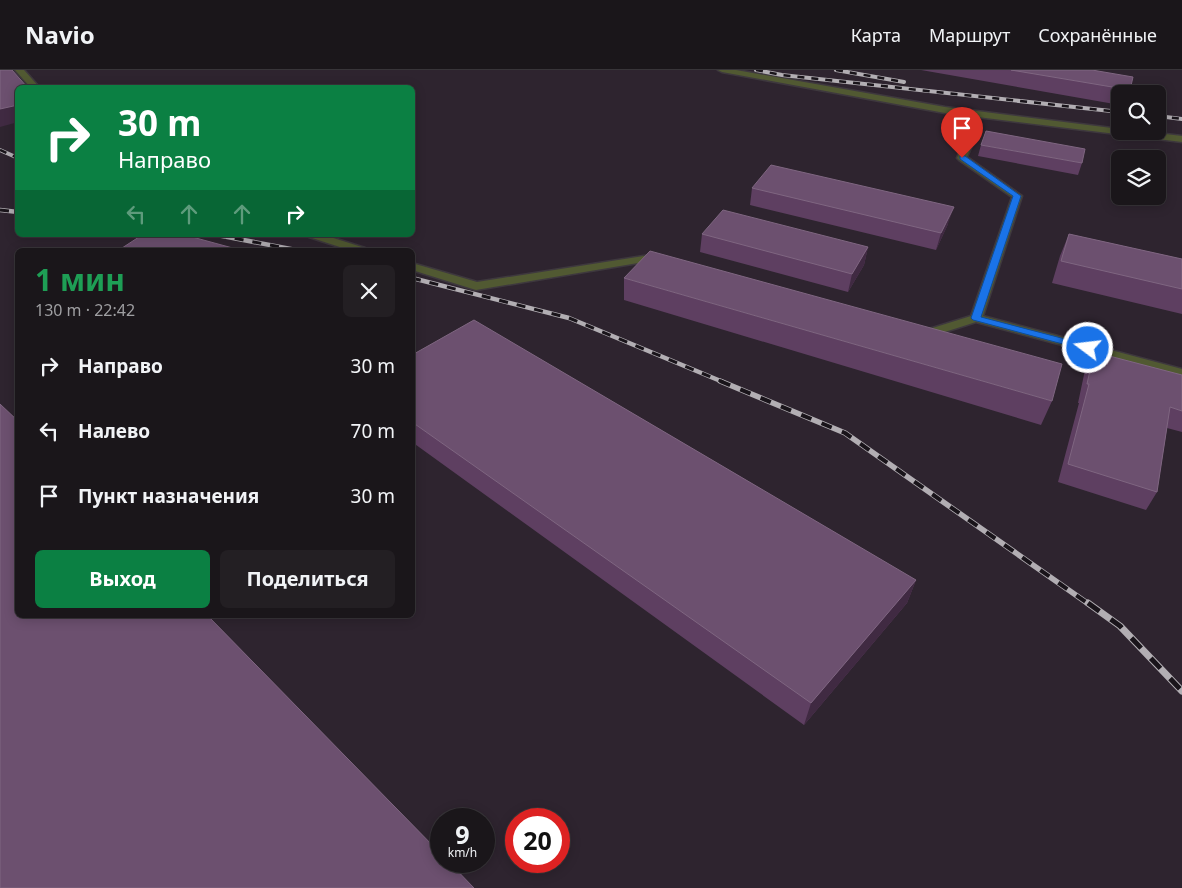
<!DOCTYPE html>
<html lang="ru">
<head>
<meta charset="utf-8">
<style>
	:root { --surface:#1a161a; --page:#231f23; --text:#f1f3f6; --muted:#9f9fa2; --line:#383539; --accent:#0b8043 }
	body { margin:0; font-family:"Noto Sans",sans-serif; background:var(--page); color:var(--text); height:100vh; display:flex; flex-direction:column; font-size:19px; white-space:nowrap }
	* { box-sizing:border-box; margin:0 }
	p { font-size:16px; color:var(--muted) }
	.icon { flex:none; width:28px; height:28px; fill:none; stroke:currentColor; stroke-width:2; stroke-linecap:round; stroke-linejoin:round }
	.map { position:relative; flex:1; overflow:hidden }
	.details { position:absolute; left:15px; top:178px; width:400px; height:370px; display:flex; flex-direction:column; background:var(--surface); border-radius:8px; box-shadow:0 2px 12px #0003,0 0 0 1px var(--line) }
	.details>* { flex:none }
	.banner { position:absolute; left:15px; top:15px; width:400px; height:152px; border-radius:8px; box-shadow:0 2px 12px #0003,0 0 0 1px var(--line); background:#0b8043; color:#fff; overflow:hidden }
	.fabs { position:absolute; left:1111px; top:15px; display:grid; gap:10px }
	.fabs a { display:grid; place-items:center; width:55px; height:55px; border-radius:8px; background:var(--surface); box-shadow:0 2px 12px #0003,0 0 0 1px var(--line); font-size:25px }
	.speed { position:absolute; left:430px; top:738px; display:flex; gap:10px; font-size:25px; font-weight:700; text-align:center }
	.speed>* { display:grid; place-content:center; width:65px; height:65px; border-radius:50%; background:var(--surface); box-shadow:0 2px 12px #0003,0 0 0 1px var(--line); line-height:1 }
	.speed small { font-size:12px; font-weight:400 }
	.speed .limit { border:8px solid #d22; background:#fff; color:#111 }
	.pin { position:absolute; display:grid; place-items:center; width:42px; height:42px; color:#fff; margin:-51px -21px; border-radius:50% 50% 50% 0; rotate:-45deg; box-shadow:0 0 5px #0007 }
	.pin .icon { rotate:45deg }
	.me { position:absolute; width:55px; margin:-28px; rotate:285deg; stroke-linejoin:round; filter:drop-shadow(0 0 4px #0008) }
	.turn { display:flex; align-items:center; gap:18px; height:105px; padding:0 20px; font-size:22px }
	.turn .icon { width:65px; height:65px; stroke-width:2.5 }
	.turn b { display:block; font-size:35px; line-height:42px }
	.lanes { display:flex; align-items:center; height:48px; padding:0 20px; background:#0003; justify-content:center; gap:25px; direction:ltr }
	.lanes .off { opacity:.35 }
	.round { display:grid; place-items:center; flex:none; width:52px; height:52px; border-radius:8px; background:var(--page) }
	.overview { display:flex; align-items:center; justify-content:space-between; height:85px; padding:0 20px }
	h1 { font-size:30px; font-weight:700; line-height:38px; color:#1e9e55 }
	.cta { display:flex; gap:10px; margin-top:auto; padding:10px 20px }
	.cta a { flex:1; height:58px; border-radius:8px; background:var(--accent); color:#fff; font-size:20px; font-weight:700; line-height:58px; text-align:center }
	.cta a+a { background:var(--page); color:var(--text) }
	ul { padding:0; list-style:none }
	li { display:flex; align-items:center; gap:15px; height:65px; padding:0 20px }
	li div { flex:1 }
	li b { display:block; font-size:19px }
	li em { font-style:normal }
	header { display:flex; align-items:center; gap:30px; box-sizing:border-box; height:70px; padding:0 25px; background:var(--surface); border-bottom:1px solid var(--line) }
	header strong { font-size:24px }
	nav { display:flex; gap:28px; margin-inline-start:auto; font-size:18px }
	.map>svg:first-child { display:block }
	.built { fill:#2e242f; fill-rule:evenodd }
	.lines { fill:none; stroke-linecap:round; stroke-linejoin:round }
	.minor-casing { stroke:#3e383e; stroke-width:3 }
	.minor { fill:#515932; fill-rule:evenodd }
	.rail-far3-casing { stroke:#b2aeb3; stroke-width:4 }
	.rail-far2-casing { stroke:#b2aeb3; stroke-width:4.5 }
	.rail-far1-casing { stroke:#b2aeb3; stroke-width:5.5 }
	.rail-casing { stroke:#b2aeb3; stroke-width:7 }
	.rail-far3 { stroke:#19141a; stroke-width:2.5; stroke-dasharray:7; stroke-linecap:butt }
	.rail-far2 { stroke:#19141a; stroke-width:3; stroke-dasharray:9; stroke-linecap:butt }
	.rail-far1 { stroke:#19141a; stroke-width:4; stroke-dasharray:11; stroke-linecap:butt }
	.rail { stroke:#19141a; stroke-width:5; stroke-dasharray:14; stroke-linecap:butt }
	.wall { fill:#5e3f61 }
	.shaded-wall { fill:#402a42 }
	.building { fill:#6c506f; stroke:#7f6681 }
	.route { fill:#1a73e8; stroke:#114b97 }
</style>
</head>
<body>
<header>
<strong>Navio</strong>
<nav><a>Карта</a><a>Маршрут</a><a>Сохранённые</a></nav>
</header>
<div class="map">
<svg width="1182" height="818" viewBox="0 0 1182 818">
	<rect width="100%" height="100%" fill="#231d23"/>
	<path class="built" d="M 0,0 L 1182,0 L 1182,818 L 0,818 ZM 18,18 L 412,18 L 412,165 L 18,165 ZM 1120,24 L 1158,24 L 1158,61 L 1120,61 ZM 1120,89 L 1158,89 L 1158,126 L 1120,126 ZM 18,180 L 412,180 L 412,545 L 18,545 ZM 441,749 L 484,749 L 484,791 L 441,791 ZM 516,749 L 559,749 L 559,791 L 516,791 Z"/>
	<g class="lines">
		<g class="minor-casing">
			<path id="minor" d="M 15,0 L 24,0 L 40,18 L 31,18 Z
				M 718,0 L 736,0 L 945,37 L 1120,59 L 1120,61 L 1141,61 L 1182,66 L 1182,72 L 945,43 L 722,2 Z
				M 968,70 L 973,73 L 967,87 L 1022,126 L 983,246 L 1182,299 L 1182,307 L 976,252 L 926,268 L 650,191 L 476,220 L 412,200 L 412,193 L 477,212 L 650,185 L 926,260 L 971,246 L 1012,127 L 959,90 L 957,88 L 963,73 Z
				M 308,165 L 324,165 L 365,178 L 367,180 L 349,180 L 309,167 Z"/>
		</g>
		<use href="#minor" class="minor"/>
		<g class="rail-far3-casing">
			<path id="rail-far3" d="M 756,0 L 782,5 L 1120,42
				M 836,0 L 904,12
				M 1158,46 L 1182,49
				M 0,80 L 18,88"/>
		</g>
		<g class="rail-far2-casing">
			<path id="rail-far2" d="M 0,140 L 18,142
				M 217,165 L 296,180
				M 412,208 L 569,248 L 723,312"/>
		</g>
		<g class="rail-far1-casing">
			<path id="rail-far1" d="M 720,311 L 845,363 L 1090,535"/>
		</g>
		<g class="rail-casing">
			<path id="rail" d="M 1088,533 L 1120,556 L 1182,621"/>
		</g>
		<use href="#rail-far3" class="rail-far3"/>
		<use href="#rail-far2" class="rail-far2"/>
		<use href="#rail-far1" class="rail-far1"/>
		<use href="#rail" class="rail"/>
	</g>
	<path class="wall" d="M 921,0 L 1092,0 L 1130,20 L 1129,24 L 1120,24 L 1120,35 Z
		M 981,75 L 1082,93 L 1078,105 L 978,86 Z
		M 752,118 L 948,154 L 936,180 L 750,135 Z
		M 702,164 L 868,177 L 864,195 L 848,222 L 700,182 Z
		M 1069,164 L 1182,189 L 1182,244 L 1052,213 L 1060,186 Z
		M 624,208 L 1052,331 L 1041,355 L 624,230 Z
		M 1094,282 L 1182,305 L 1182,362 L 1167,358 L 1157,422 L 1146,440 L 1058,412 L 1079,333 L 1078,333 L 1085,300 Z
		M 412,285 L 916,510 L 907,533 L 804,655 L 412,372 Z"/>
	<path class="shaded-wall" d="M 18,35 L 18,52 L 0,57 L 0,39 Z
		M 954,137 L 948,154 L 936,180 L 941,163 Z
		M 868,177 L 864,195 L 848,222 L 852,204 Z
		M 916,510 L 907,533 L 804,655 L 811,633 Z"/>
	<path class="building" d="M 0,0 L 12,0 L 28,18 L 18,18 L 18,35 L 0,39 Z
		M 1011,0 L 1092,0 L 1133,7 L 1130,20 Z
		M 986,61 L 1085,79 L 1082,93 L 981,75 Z
		M 771,95 L 954,137 L 941,163 L 752,118 Z
		M 723,140 L 868,177 L 852,204 L 702,164 Z
		M 1069,164 L 1182,189 L 1182,219 L 1061,191 Z
		M 142,165 L 185,165 L 240,180 L 119,180 Z
		M 650,181 L 1062,294 L 1052,331 L 624,208 Z
		M 474,250 L 916,510 L 811,633 L 412,352 L 412,285 Z
		M 1094,282 L 1182,305 L 1182,341 L 1170,337 L 1157,422 L 1068,394 L 1089,314 L 1087,314 Z
		M 0,334 L 18,351 L 18,545 L 207,545 L 441,784 L 441,791 L 448,791 L 474,818 L 0,818 Z"/>
	<path class="route" d="M 960,86 L 965,86 L 1021,126 L 981,247 L 1092,276 L 1092,280 L 1085,280 L 973,250 L 971,248 L 1013,126 L 960,89 Z"/>
</svg>
<div class="fabs">
<a><svg class="icon" aria-label="search" viewBox="0 0 24 24"><circle cx="10" cy="10" r="6"/><path d="M15 15l6 6"/></svg></a>
<a><svg class="icon" aria-label="layers" viewBox="0 0 24 24"><path d="M12 4l9 5-9 5-9-5zM3 14l9 5 9-5"/></svg></a>
</div>
<div class="speed"><div>9<small>km/h</small></div><div class="limit">20</div></div>
<div class="pin" style="left:962px;top:88px;background:#d93025"><svg class="icon" aria-label="arrive" viewBox="0 0 24 24"><path d="M6 21V4h12l-3 4 3 4H6"/></svg></div>
<svg class="me" style="left:1088px;top:278px" viewBox="-20 -20 40 40"><circle r="17" fill="#1a73e8" stroke="#fff" stroke-width="3"/><path d="M0-11L8 9 0 5-8 9z" fill="#fff"/></svg>
<div class="banner">
<div class="turn"><svg class="icon" aria-label="right" viewBox="0 0 24 24"><path d="M7 20v-9h11M14 6l5 5-5 5"/></svg><div><b>30 m</b>Направо</div></div>
<div class="lanes"><svg class="icon off" aria-label="left" viewBox="0 0 24 24"><path d="M17 20v-9H6M10 6l-5 5 5 5"/></svg><svg class="icon off" aria-label="ahead" viewBox="0 0 24 24"><path d="M12 20V5M6 11l6-6 6 6"/></svg><svg class="icon off" aria-label="ahead" viewBox="0 0 24 24"><path d="M12 20V5M6 11l6-6 6 6"/></svg><svg class="icon" aria-label="right" viewBox="0 0 24 24"><path d="M7 20v-9h11M14 6l5 5-5 5"/></svg></div>
</div>
<section class="details">
<div class="overview"><div><h1>1 мин</h1><p>130 m · 22:42</p></div><a class="round"><svg class="icon" aria-label="close" viewBox="0 0 24 24"><path d="M6 6l12 12M18 6L6 18"/></svg></a></div>
<ul>
<li><svg class="icon" aria-label="right" viewBox="0 0 24 24"><path d="M7 20v-9h11M14 6l5 5-5 5"/></svg><div><b>Направо</b></div><em>30 m</em></li>
<li><svg class="icon" aria-label="left" viewBox="0 0 24 24"><path d="M17 20v-9H6M10 6l-5 5 5 5"/></svg><div><b>Налево</b></div><em>70 m</em></li>
<li><svg class="icon" aria-label="arrive" viewBox="0 0 24 24"><path d="M6 21V4h12l-3 4 3 4H6"/></svg><div><b>Пункт назначения</b></div><em>30 m</em></li>
</ul>
<div class="cta"><a>Выход</a><a>Поделиться</a></div>
</section>
</div>
</body>
</html>
